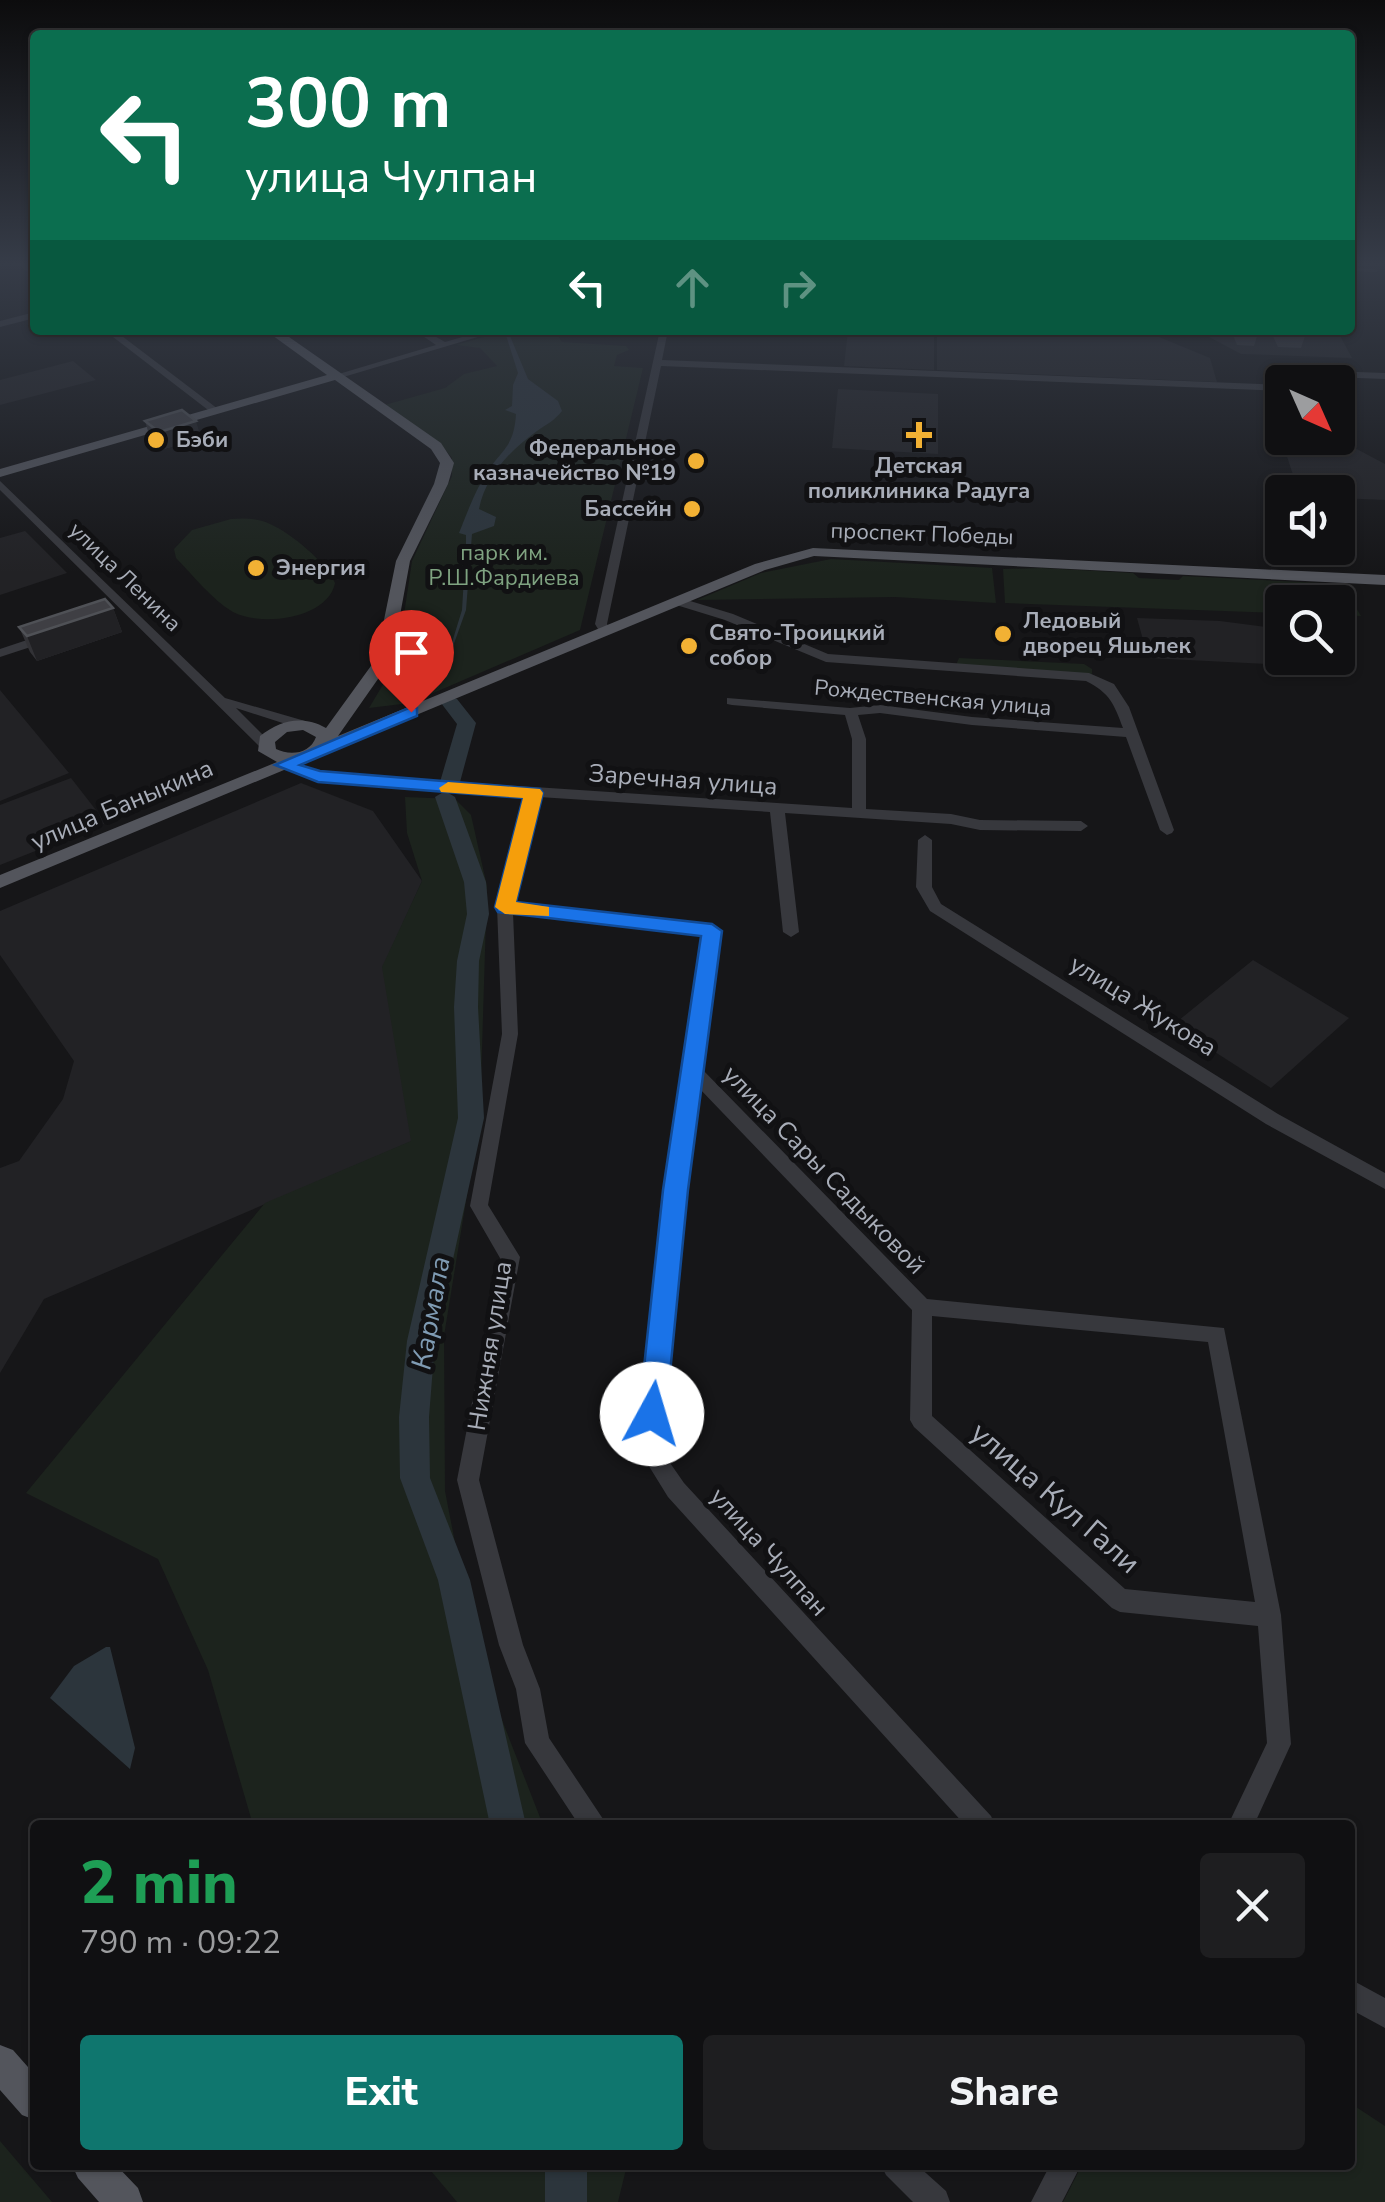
<!DOCTYPE html>
<html lang="en">
<head>
<meta charset="utf-8">
<style>
	:root { --surface:#101012; --page:#1e1e20; --text:#f1f3f6; --muted:#9c9d9f; --line:#303032; --accent:#0f766e }
	body { margin:0; font-family:"Nunito Sans",sans-serif; background:var(--page); color:var(--text); height:100vh; display:flex; flex-direction:column; font-size:38px; white-space:nowrap }
	* { box-sizing:border-box; margin:0 }
	p { font-size:32px; color:var(--muted) }
	.icon { flex:none; width:55px; height:55px; fill:none; stroke:currentColor; stroke-width:2; stroke-linecap:round; stroke-linejoin:round }
	.map { position:relative; flex:1; overflow:hidden }
	.sheet { position:absolute; left:30px; top:1820px; width:1325px; height:350px; display:flex; flex-direction:column; background:var(--surface); border-radius:10px; box-shadow:0 2px 8px #0004,0 0 0 2px var(--line) }
	.sheet>* { flex:none }
	.banner { position:absolute; left:30px; top:30px; width:1325px; height:305px; border-radius:10px; box-shadow:0 2px 8px #0004,0 0 0 2px var(--line); background:#0b6e4f; color:#fff; overflow:hidden }
	.needle { width:65px; rotate:135deg }
	.tools { position:absolute; left:1265px; top:365px; display:grid; gap:20px }
	.tools a { display:grid; place-items:center; width:90px; height:90px; border-radius:10px; background:var(--surface); box-shadow:0 2px 8px #0004,0 0 0 2px var(--line); font-size:50px }
	.pin { position:absolute; display:grid; place-items:center; width:85px; height:85px; color:#fff; margin:-102px -42px; border-radius:50% 50% 50% 0; rotate:-45deg; box-shadow:0 0 10px #0007 }
	.pin .icon { rotate:45deg }
	.me { position:absolute; width:110px; margin:-55px; rotate:6deg; stroke-linejoin:round; filter:drop-shadow(0 0 8px #0008) }
	.turn { display:flex; align-items:center; gap:35px; height:210px; padding:0 50px; font-size:45px }
	.turn .icon { width:130px; height:130px; stroke-width:2.5 }
	.turn b { display:block; font-size:70px; line-height:85px }
	.lanes { display:flex; align-items:center; height:95px; padding:0 50px; background:#0003; justify-content:center; gap:50px; direction:ltr }
	.lanes .off { opacity:.35 }
	.round { display:grid; place-items:center; flex:none; width:105px; height:105px; border-radius:10px; background:var(--page) }
	.summary { display:flex; align-items:center; justify-content:space-between; height:170px; padding:0 50px }
	h1 { font-size:60px; font-weight:800; line-height:75px; color:#1e9e55 }
	.primary-button { display:flex; gap:20px; margin-top:auto; padding:20px 50px }
	.primary-button a { flex:1; height:115px; border-radius:10px; background:var(--accent); color:#fff; font-size:40px; font-weight:800; line-height:115px; text-align:center }
	.primary-button a+a { background:var(--page); color:var(--text) }
	.map>svg:first-child { display:block }
	.built { fill:#222225 }
	.green { fill:#1c231d }
	.water { fill:#2c353c }
	.lines { fill:none; stroke-linecap:round; stroke-linejoin:round }
	.river { fill:#2c353c; fill-rule:evenodd }
	.minor { fill:#37383d; fill-rule:evenodd }
	.major { fill:#53555c; fill-rule:evenodd }
	.wall { fill:#323236 }
	.shaded-wall { fill:#212124 }
	.building { fill:#3f3f44; stroke:#4f5156; stroke-width:2.5 }
	.route { fill:#1a73e8; stroke:#114b97; stroke-width:2.5 }
	.slow { fill:#f59e0b }
	.poi-dot { fill:#f2b134; stroke:#111113; stroke-width:4 }
	.labels { text-anchor:middle; dominant-baseline:central; stroke-width:10; stroke-linejoin:round; paint-order:stroke }
	.far-poi-label { font-size:22px; font-weight:bold; fill:#a8adb8; stroke:#111113; text-anchor:start }
	.far-street-label { font-size:22px; fill:#a8adb8; stroke:#111113 }
	.far-park-label { font-size:22px; fill:#7fa381; stroke:#111113 }
	.street-label { font-size:25px; fill:#a8adb8; stroke:#111113 }
	.water-label { font-size:28px; font-style:italic; fill:#7f9bb3; stroke:#111113 }
	.near-street-label { font-size:30px; fill:#a8adb8; stroke:#111113 }
</style>
</head>
<body>
<div class="map">
<svg width="1385" height="2202" viewBox="0 0 1385 2202">
	<rect width="100%" height="100%" fill="#161618"/>
	<path class="built" d="M 848,330 L 934,330 L 934,370 L 844,366 Z
		M 937,330 L 1142,330 L 1210,358 L 1217,382 L 937,370 Z
		M 1196,330 L 1337,330 L 1352,358 L 1241,354 Z
		M 73,361 L 96,380 L 0,405 L 0,380 Z
		M 838,389 L 938,394 L 938,454 L 832,448 Z
		M 1275,420 L 1282,420 L 1282,438 L 1336,438 L 1385,464 L 1385,500 L 1338,498 L 1338,492 L 1321,492 L 1318,485 L 1296,484 Z
		M 25,531 L 67,573 L 0,595 L 0,538 Z
		M 1137,618 L 1220,621 L 1274,628 L 1286,665 L 1148,658 Z
		M 0,690 L 69,773 L 0,801 Z
		M 71,778 L 106,823 L 0,865 L 0,805 Z
		M 301,783 L 373,811 L 422,881 L 383,967 L 412,1141 L 44,1299 L 0,1373 L 0,1168 L 19,1161 L 63,1099 L 74,1061 L 0,955 L 0,911 Z
		M 1253,960 L 1349,1018 L 1271,1088 L 1173,1025 Z"/>
	<path class="green" d="M 508,330 L 554,330 L 562,342 L 626,346 L 629,350 L 617,355 L 614,366 L 643,368 L 580,630 L 410,703 L 369,708 L 397,661 L 412,561 L 452,476 L 452,458 L 440,443 L 381,406 L 445,388 L 464,374 L 497,366 L 480,348 L 456,345 Z
		M 231,519 C 244,518 258,518 270,524 C 291,533 327,563 335,583 C 328,619 261,627 233,612 C 212,600 193,575 176,558 L 174,549 L 192,530 Z
		M 831,559 L 992,568 L 996,603 L 895,597 L 697,600 L 761,573 Z
		M 1041,568 L 1133,573 L 1139,578 L 1179,580 L 1183,576 L 1342,584 L 1361,616 L 1338,615 L 1338,602 L 1282,602 L 1282,613 L 1005,603 L 1003,569 Z
		M 959,658 L 1084,664 L 1092,669 L 1092,674 L 956,665 Z
		M 405,797 L 455,799 L 471,815 L 487,886 L 480,1115 L 444,1336 L 445,1491 L 477,1656 L 543,1825 L 253,1825 L 208,1670 L 158,1559 L 26,1493 L 265,1203 L 411,1141 L 382,967 L 422,881 L 407,833 Z
		M 1350,2103 L 1385,2126 L 1385,2202 L 1063,2202 L 1082,2165 L 1350,2165 Z
		M 0,2141 L 52,2202 L 0,2202 Z
		M 426,2165 L 627,2165 L 618,2202 L 457,2202 Z"/>
	<path class="water" d="M 505,332 L 510,336 L 528,379 L 558,401 L 562,411 C 554,421 547,424 537,431 C 513,448 486,474 479,509 L 496,517 L 494,526 L 472,534 L 466,610 L 437,691 L 462,610 L 466,544 L 466,535 L 459,533 C 465,518 474,494 482,481 C 498,450 514,451 516,414 L 505,410 L 512,406 L 513,385 L 518,373 Z
		M 106,1647 L 110,1647 L 135,1748 L 130,1769 L 50,1698 L 74,1666 Z"/>
	<g class="lines">
		<path class="river" d="M 450,697 L 457,699 L 476,723 L 460,782 L 450,788 L 440,782 L 457,724 L 441,703 Z
			M 445,791 L 455,797 L 486,882 L 489,914 L 479,961 L 478,1007 L 484,1118 L 435,1341 L 429,1417 L 430,1478 L 470,1580 L 526,1825 L 490,1825 L 438,1580 L 400,1478 L 399,1417 L 407,1341 L 458,1118 L 454,1007 L 457,961 L 467,914 L 464,882 L 435,797 Z
			M 545,2165 L 587,2165 L 587,2202 L 545,2202 Z"/>
		<path class="minor" d="M 17,264 L 26,264 L 35,271 L 35,277 Z
			M 1350,267 L 1380,270 L 1376,272 L 1350,271 Z
			M 35,312 L 35,318 L 0,327 L 0,321 Z
			M 104,330 L 114,330 L 218,409 L 218,413 L 212,413 Z
			M 414,330 L 424,330 L 445,342 L 487,330 L 501,330 L 340,378 L 332,376 L 436,345 Z
			M 660,330 L 668,330 L 662,360 L 1282,385 L 1282,391 L 661,366 L 607,624 L 611,631 L 605,635 L 601,634 L 595,624 Z
			M 1329,371 L 1385,373 L 1385,379 L 1331,377 L 1323,382 L 1314,382 Z
			M 0,481 L 225,698 L 305,721 L 305,727 L 295,727 L 236,708 L 272,744 L 265,748 L 260,747 L 0,490 Z
			M 677,597 L 733,614 L 828,654 L 1089,673 L 1114,684 L 1129,707 L 1174,830 L 1172,833 L 1167,835 L 1160,830 L 1126,737 L 972,725 L 880,713 L 858,715 L 866,739 L 866,809 L 951,814 L 980,820 L 1081,821 L 1088,826 L 1081,831 L 980,830 L 951,824 L 785,813 L 799,932 L 791,937 L 783,932 L 770,812 L 539,797 L 514,903 L 718,927 L 720,931 L 701,1068 L 927,1299 L 1224,1328 L 1281,1615 L 1291,1744 L 1254,1825 L 1228,1825 L 1267,1743 L 1258,1626 L 1120,1612 L 1112,1608 L 914,1427 L 910,1420 L 912,1310 L 698,1087 L 684,1190 L 663,1414 L 668,1460 L 684,1483 L 991,1816 L 995,1825 L 965,1825 L 668,1497 L 647,1463 L 643,1414 L 666,1190 L 704,935 L 513,913 L 518,1034 L 488,1205 L 520,1257 L 479,1480 L 523,1645 L 540,1689 L 549,1738 L 607,1825 L 579,1825 L 525,1743 L 516,1689 L 499,1645 L 457,1480 L 500,1258 L 470,1206 L 502,1034 L 497,907 L 525,797 L 318,781 L 277,765 L 284,761 L 320,773 L 852,808 L 852,739 L 845,715 L 732,705 L 727,704 L 727,698 L 850,708 L 880,705 L 972,717 L 1123,728 C 1114,704 1110,693 1086,681 L 826,662 L 725,620 L 673,604 L 671,601 ZM 932,1316 L 1208,1342 L 1255,1602 L 1125,1589 L 932,1416 Z
			M 48,633 L 54,637 L 52,640 L 0,657 L 0,649 Z
			M 925,835 L 932,840 L 932,887 L 941,904 L 1278,1114 L 1385,1173 L 1385,1189 L 1266,1124 L 930,911 L 916,887 L 918,840 Z
			M 1350,1979 L 1385,1998 L 1385,2028 L 1350,2009 Z
			M 881,2165 L 917,2165 L 946,2191 L 950,2202 L 913,2202 L 886,2175 Z
			M 1050,2165 L 1081,2165 L 1062,2202 L 1031,2202 Z"/>
		<path class="major" d="M 265,330 L 279,330 L 441,443 L 454,463 L 448,484 L 410,561 L 392,659 L 338,736 L 755,564 L 813,548 L 1385,575 L 1385,585 L 814,556 L 765,570 L 0,888 L 0,875 L 277,762 L 258,751 L 260,736 C 281,720 302,715 326,728 L 376,659 L 396,561 L 434,484 L 440,463 L 431,449 L 335,380 L 0,477 L 0,469 L 327,375 ZM 303,730 L 316,737 C 310,754 290,756 276,749 L 275,742 L 287,732 Z
			M 0,2045 L 13,2050 L 35,2075 L 35,2120 L 22,2115 L 0,2090 Z
			M 72,2165 L 116,2165 L 138,2188 L 143,2202 L 99,2202 L 78,2178 Z"/>
	</g>
	<path class="wall" d="M 1231,330 L 1259,330 L 1254,346 L 1237,345 Z
		M 1270,330 L 1307,330 L 1301,348 L 1278,347 Z
		M 145,421 L 201,438 L 164,449 L 150,438 Z
		M 113,608 L 122,632 L 37,661 L 30,652 L 19,627 Z"/>
	<path class="shaded-wall" d="M 196,421 L 201,438 L 164,449 L 159,432 Z
		M 113,608 L 122,632 L 37,661 L 27,636 Z"/>
	<path class="building" d="M 182,410 L 196,421 L 159,432 L 145,421 Z
		M 105,599 L 113,608 L 27,636 L 19,627 Z"/>
	<linearGradient id="sky" x2="0" y2="1"><stop stop-color="#0c0c0d"/><stop offset="0.46" stop-color="#363c48"/><stop offset="1" stop-color="#363c48" stop-opacity="0"/></linearGradient>
	<rect width="1385" height="573" fill="url(#sky)"/>
	<path class="route" d="M 411,707 L 417,708 L 417,716 L 300,765 L 320,771 L 540,789 L 543,793 L 516,902 L 712,924 L 722,931 L 688,1190 L 666,1414 L 662,1423 L 652,1427 L 643,1423 L 639,1414 L 663,1190 L 701,936 L 498,912 L 495,907 L 523,798 L 318,782 L 275,765 Z"/>
	<path class="slow" d="M 448,782 L 540,789 L 543,793 L 516,902 L 549,907 L 549,916 L 505,914 L 495,907 L 523,798 L 441,792 L 439,788 Z"/>
	<g class="poi-dot">
		<path d="M914 420h10v10h10v10h-10v10h-10v-10h-10v-10h10z"/>
		<circle cx="156" cy="440" r="10"/>
		<circle cx="696" cy="461" r="10"/>
		<circle cx="692" cy="509" r="10"/>
		<circle cx="256" cy="568" r="10"/>
		<circle cx="1003" cy="634" r="10"/>
		<circle cx="689" cy="646" r="10"/>
	</g>
	<g class="labels">
		<g class="far-poi-label">
			<text x="176" y="440">Бэби</text>
			<text x="676" y="448" text-anchor="end">Федеральное<tspan x="676" dy="25">казначейство №19</tspan></text>
			<text x="919" y="466" text-anchor="middle">Детская<tspan x="919" dy="25">поликлиника Радуга</tspan></text>
			<text x="672" y="509" text-anchor="end">Бассейн</text>
			<text x="276" y="568">Энергия</text>
			<text x="1023" y="621">Ледовый<tspan x="1023" dy="25">дворец Яшьлек</tspan></text>
			<text x="709" y="633">Свято-Троицкий<tspan x="709" dy="25">собор</tspan></text>
		</g>
		<g class="far-street-label">
			<text transform="translate(922 534) rotate(2)">проспект Победы</text>
			<text transform="translate(125 577) rotate(44)">улица Ленина</text>
			<text transform="translate(933 698) rotate(5)">Рождественская улица</text>
		</g>
		<g class="far-park-label">
			<text x="504" y="553">парк им.<tspan x="504" dy="25">Р.Ш.Фардиева</tspan></text>
		</g>
		<g class="street-label">
			<text transform="translate(683 780) rotate(4)">Заречная улица</text>
			<text transform="translate(122 805) rotate(-23)">улица Баныкина</text>
			<text transform="translate(1143 1006) rotate(32)">улица Жукова</text>
			<text transform="translate(824 1170) rotate(46)">улица Сары Садыковой</text>
			<text transform="translate(490 1346) rotate(-81)">Нижняя улица</text>
			<text transform="translate(769 1552) rotate(48)">улица Чулпан</text>
		</g>
		<g class="water-label">
			<text transform="translate(431 1313) rotate(-80)">Кармала</text>
		</g>
		<g class="near-street-label">
			<text transform="translate(1055 1498) rotate(41)">улица Кул Гали</text>
		</g>
	</g>
</svg>
<div class="tools">
<a><svg class="needle" viewBox="-14 -14 28 28"><path d="M0-13l5 13h-10z" fill="#e53935"/><path d="M0 13l5-13h-10z" fill="#9c9d9f"/></svg></a>
<a><svg class="icon" aria-label="sound" viewBox="0 0 24 24"><path d="M4 9h4l5-4v14l-5-4H4zM17 9q2 3 0 6"/></svg></a>
<a><svg class="icon" aria-label="search" viewBox="0 0 24 24"><circle cx="10" cy="10" r="6"/><path d="M15 15l6 6"/></svg></a>
</div>
<div class="pin" style="left:411px;top:712px;background:#d93025"><svg class="icon" aria-label="arrive" viewBox="0 0 24 24"><path d="M6 21V4h12l-3 4 3 4H6"/></svg></div>
<svg class="me" style="left:652px;top:1414px" viewBox="-20 -20 40 40"><circle r="19" fill="#fff"/><path d="M0-13L10 11 0 6-10 11z" fill="#1a73e8"/></svg>
<div class="banner">
<div class="turn"><svg class="icon" aria-label="left" viewBox="0 0 24 24"><path d="M17 20v-9H6M10 6l-5 5 5 5"/></svg><div><b>300 m</b>улица Чулпан</div></div>
<div class="lanes"><svg class="icon" aria-label="left" viewBox="0 0 24 24"><path d="M17 20v-9H6M10 6l-5 5 5 5"/></svg><svg class="icon off" aria-label="ahead" viewBox="0 0 24 24"><path d="M12 20V5M6 11l6-6 6 6"/></svg><svg class="icon off" aria-label="right" viewBox="0 0 24 24"><path d="M7 20v-9h11M14 6l5 5-5 5"/></svg></div>
</div>
<section class="sheet">
<div class="summary"><div><h1>2 min</h1><p>790 m · 09:22</p></div><a class="round"><svg class="icon" aria-label="close" viewBox="0 0 24 24"><path d="M6 6l12 12M18 6L6 18"/></svg></a></div>
<div class="primary-button"><a>Exit</a><a>Share</a></div>
</section>
</div>
</body>
</html>
